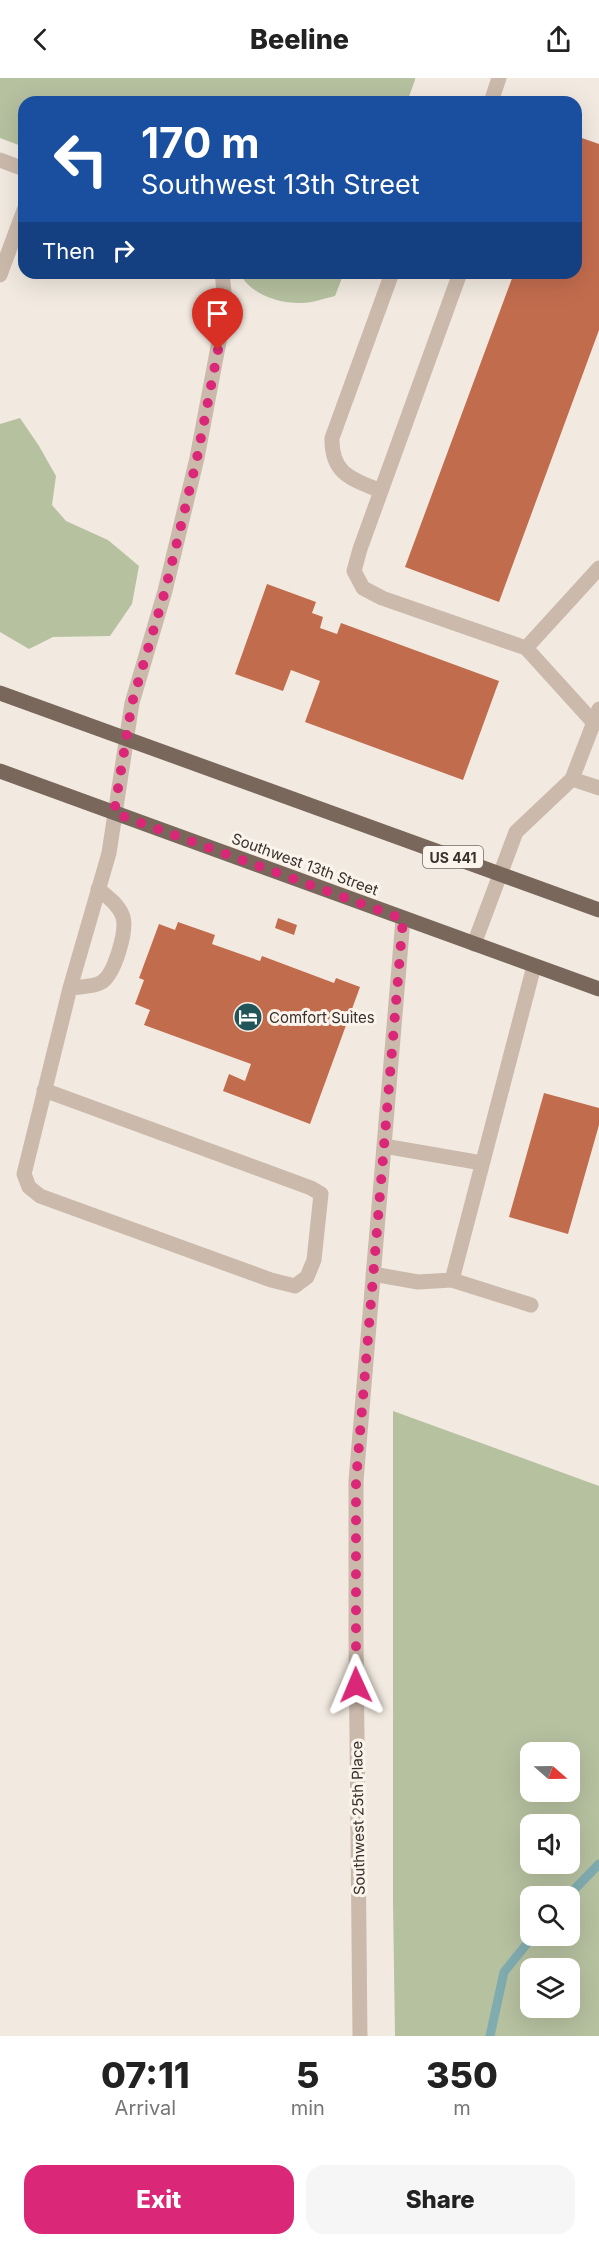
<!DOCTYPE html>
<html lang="en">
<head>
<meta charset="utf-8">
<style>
	:root { --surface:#fff; --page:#f6f6f6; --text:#222; --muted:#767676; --accent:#db2777 }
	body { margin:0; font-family:Inter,sans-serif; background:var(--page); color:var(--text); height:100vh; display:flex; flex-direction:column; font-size:22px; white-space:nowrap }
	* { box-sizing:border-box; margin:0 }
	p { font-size:20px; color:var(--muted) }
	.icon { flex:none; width:33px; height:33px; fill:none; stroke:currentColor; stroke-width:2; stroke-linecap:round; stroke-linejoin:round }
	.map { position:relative; height:1958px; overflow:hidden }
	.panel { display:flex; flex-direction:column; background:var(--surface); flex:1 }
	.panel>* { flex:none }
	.top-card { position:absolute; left:18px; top:18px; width:564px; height:183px; border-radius:18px; box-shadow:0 6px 24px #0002; background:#1a4fa0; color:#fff; overflow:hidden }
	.needle { width:39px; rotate:110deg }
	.fabs { position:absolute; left:520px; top:1664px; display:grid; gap:12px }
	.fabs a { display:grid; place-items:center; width:60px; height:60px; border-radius:12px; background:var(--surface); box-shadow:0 6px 24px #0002; font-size:30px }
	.pin { position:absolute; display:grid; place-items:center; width:51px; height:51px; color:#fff; margin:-62px -26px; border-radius:50% 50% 50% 0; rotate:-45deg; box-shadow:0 0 6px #0007 }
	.pin .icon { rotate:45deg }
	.me { position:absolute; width:66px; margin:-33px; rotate:359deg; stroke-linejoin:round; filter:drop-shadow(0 0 4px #0008) }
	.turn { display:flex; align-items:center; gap:21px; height:126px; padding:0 24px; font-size:27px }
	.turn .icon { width:78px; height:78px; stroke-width:2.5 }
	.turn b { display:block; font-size:42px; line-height:51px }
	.then { display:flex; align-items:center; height:57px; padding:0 24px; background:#0003; gap:12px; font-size:22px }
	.eta { display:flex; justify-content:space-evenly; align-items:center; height:102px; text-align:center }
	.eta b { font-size:36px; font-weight:800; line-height:42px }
	.primary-button { display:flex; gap:12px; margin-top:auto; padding:12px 24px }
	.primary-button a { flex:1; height:69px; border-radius:18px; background:var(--accent); color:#fff; font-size:24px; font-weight:800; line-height:69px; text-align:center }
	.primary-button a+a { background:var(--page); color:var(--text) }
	header { display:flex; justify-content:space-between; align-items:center; height:78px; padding:0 24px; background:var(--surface); font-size:27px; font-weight:800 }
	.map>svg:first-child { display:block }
	.green { fill:#b6c1a0; fill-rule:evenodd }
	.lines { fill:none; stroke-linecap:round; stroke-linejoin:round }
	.stream { stroke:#80acaf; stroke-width:9 }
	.building { fill:#c26c4e }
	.minor { stroke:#cbbaac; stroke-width:15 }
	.major { stroke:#7a675c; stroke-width:15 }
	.route { stroke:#db2777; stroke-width:10; stroke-dasharray:0 18 }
	.labels { text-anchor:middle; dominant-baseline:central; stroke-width:6; stroke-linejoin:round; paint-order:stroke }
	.shield { fill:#faf4ec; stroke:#736a65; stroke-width:1.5 }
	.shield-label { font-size:14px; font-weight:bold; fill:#392f2b }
	.street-label { font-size:15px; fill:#392f2b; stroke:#faf4ec }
	.poi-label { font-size:15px; fill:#392f2b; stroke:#faf4ec; text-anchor:start }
</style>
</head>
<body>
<header><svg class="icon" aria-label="back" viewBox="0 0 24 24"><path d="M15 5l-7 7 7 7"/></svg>Beeline<svg class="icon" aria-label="share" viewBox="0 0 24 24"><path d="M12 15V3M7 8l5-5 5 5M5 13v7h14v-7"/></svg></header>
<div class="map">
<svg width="599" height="1958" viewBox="0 0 599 1958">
	<rect width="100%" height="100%" fill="#f2eae0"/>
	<path class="green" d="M 0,0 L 415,0 L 415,2 L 407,24 L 24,24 L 24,69 L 0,60 Z
		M 240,195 L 344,195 L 335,218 C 325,220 313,225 302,225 C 280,226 249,216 240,195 Z
		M 20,340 L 39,368 L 56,398 L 52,427 L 66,443 L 108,462 L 139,488 L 132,526 L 110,558 L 53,559 L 29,571 L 0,554 L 0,346 Z
		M 393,1333 L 599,1408 L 599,1958 L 395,1958 L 393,1825 ZM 531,1674 L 570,1674 L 570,1713 L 531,1713 ZM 531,1746 L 570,1746 L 570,1785 L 531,1785 ZM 531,1818 L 570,1818 L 570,1857 L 531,1857 ZM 531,1890 L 570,1890 L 570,1929 L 531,1929 Z"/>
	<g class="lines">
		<path class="stream" d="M 568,1818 L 599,1786
			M 490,1958 L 504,1894 L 534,1857"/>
	</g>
	<path class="building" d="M 576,58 L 599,66 L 599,252 L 499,524 L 405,489 L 514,195 L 576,195 Z
		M 267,506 L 316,524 L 312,535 L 323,539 L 320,550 L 337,556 L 341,545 L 499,603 L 463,702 L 305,644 L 320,603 L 291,592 L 283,613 L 235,596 Z
		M 278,840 L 297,847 L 294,857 L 275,850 Z
		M 178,844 L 215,857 L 212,866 L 260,883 L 262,878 L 334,905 L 336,900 L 360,909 L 310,1046 L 223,1013 L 229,996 L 245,1003 L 251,986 L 144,947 L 150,932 L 135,926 L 144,902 L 139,900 L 159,846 L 175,852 Z
		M 544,1015 L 599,1030 L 599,1047 L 568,1156 L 509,1139 Z"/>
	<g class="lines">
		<path class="minor" d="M 491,24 L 499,0
			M 0,82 L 24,91
			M 460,195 L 360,471 L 354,493 L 363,510 L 382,520 L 526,570 L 599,490
			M 0,197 L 24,132
			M 381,413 C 352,401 331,396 332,360 L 392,195
			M 526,570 L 594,645
			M 572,701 L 599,710
			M 474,866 L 516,754 L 572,701 L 599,631
			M 70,910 C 80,909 94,909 102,904 C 115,895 127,853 123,839 C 119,827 108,819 98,811
			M 44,1012 L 311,1110 L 321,1116 L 314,1182 L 307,1199 L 295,1208 L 271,1202 L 40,1118 L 29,1109 L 24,1096 L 70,910 L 109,775 L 132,625 L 165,513 L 197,380 L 221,253 L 224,214 L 222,195
			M 384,1068 L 482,1085
			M 373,1196 L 418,1204 L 452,1202
			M 531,1227 L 452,1202 L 534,888
			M 360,1958 L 356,1560 L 356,1403 L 403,841"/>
		<path class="major" d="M 0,615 L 599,832
			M 0,693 L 599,911"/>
	</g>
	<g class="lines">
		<path class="route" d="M 218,272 L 197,380 L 180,452 L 165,513 L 132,625 L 114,735 L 403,841 L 356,1403 L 356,1607"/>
	</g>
	<defs>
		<g id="hotel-disc" transform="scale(1.5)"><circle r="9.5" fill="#215559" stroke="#faf4ec"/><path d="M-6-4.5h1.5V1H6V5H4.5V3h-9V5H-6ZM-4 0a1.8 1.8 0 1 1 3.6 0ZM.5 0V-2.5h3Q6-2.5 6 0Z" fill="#fff"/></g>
	</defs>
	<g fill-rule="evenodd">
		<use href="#hotel-disc" x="248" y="939"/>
	</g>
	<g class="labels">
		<rect class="shield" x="423" y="768" width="60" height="22" rx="4.5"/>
		<g class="shield-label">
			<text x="453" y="779">US 441</text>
		</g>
		<g class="street-label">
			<text transform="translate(305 786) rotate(20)">Southwest 13th Street</text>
			<text transform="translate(358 1740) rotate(-91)">Southwest 25th Place</text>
		</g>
		<g class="poi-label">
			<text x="269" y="939">Comfort Suites</text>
		</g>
	</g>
</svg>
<div class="fabs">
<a><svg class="needle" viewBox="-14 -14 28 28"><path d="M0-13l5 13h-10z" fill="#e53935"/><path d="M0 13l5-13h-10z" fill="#767676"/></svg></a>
<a><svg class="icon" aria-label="sound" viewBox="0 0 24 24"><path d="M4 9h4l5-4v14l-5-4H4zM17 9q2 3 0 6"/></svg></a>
<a><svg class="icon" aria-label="search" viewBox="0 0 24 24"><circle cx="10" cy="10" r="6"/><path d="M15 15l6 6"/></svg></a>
<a><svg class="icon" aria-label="layers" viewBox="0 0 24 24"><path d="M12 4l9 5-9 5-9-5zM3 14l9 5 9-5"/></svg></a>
</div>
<div class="pin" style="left:218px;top:272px;background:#d93025"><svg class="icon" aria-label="arrive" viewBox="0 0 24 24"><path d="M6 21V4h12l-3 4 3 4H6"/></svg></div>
<svg class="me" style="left:356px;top:1607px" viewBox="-20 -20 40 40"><path d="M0-17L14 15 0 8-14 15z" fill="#db2777" stroke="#fff" stroke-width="4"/></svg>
<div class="top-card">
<div class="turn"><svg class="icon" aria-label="left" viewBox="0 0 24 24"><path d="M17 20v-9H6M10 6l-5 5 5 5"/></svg><div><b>170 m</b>Southwest 13th Street</div></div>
<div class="then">Then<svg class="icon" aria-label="right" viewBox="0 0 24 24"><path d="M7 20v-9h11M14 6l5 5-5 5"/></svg></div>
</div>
</div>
<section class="panel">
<div class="eta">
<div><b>07:11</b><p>Arrival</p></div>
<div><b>5</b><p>min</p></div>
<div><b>350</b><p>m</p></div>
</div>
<div class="primary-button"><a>Exit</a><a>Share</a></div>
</section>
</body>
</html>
